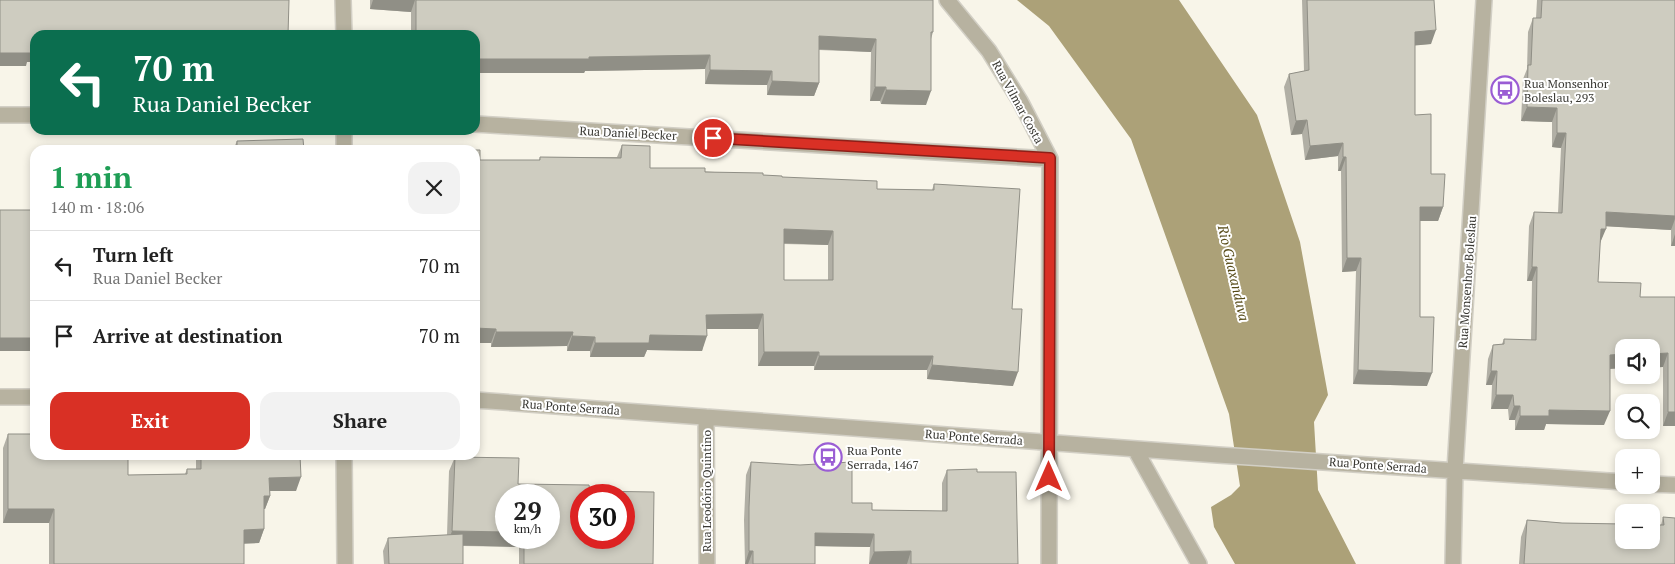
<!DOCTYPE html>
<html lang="en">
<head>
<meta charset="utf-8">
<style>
	:root { --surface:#fff; --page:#f2f2f2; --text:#222; --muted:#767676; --line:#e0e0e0; --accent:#d93025 }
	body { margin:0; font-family:"PT Serif",serif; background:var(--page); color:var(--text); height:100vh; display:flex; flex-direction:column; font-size:19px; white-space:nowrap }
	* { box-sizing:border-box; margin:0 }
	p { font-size:16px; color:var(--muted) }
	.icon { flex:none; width:28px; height:28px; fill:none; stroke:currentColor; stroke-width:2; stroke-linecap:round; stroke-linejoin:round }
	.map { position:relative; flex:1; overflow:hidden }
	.panel { position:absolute; left:30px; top:145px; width:450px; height:315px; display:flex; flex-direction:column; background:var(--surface); border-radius:15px; box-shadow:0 2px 8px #0003 }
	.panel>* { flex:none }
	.guide { position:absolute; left:30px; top:30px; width:450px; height:105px; border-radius:15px; box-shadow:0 2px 8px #0003; background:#0b6e4f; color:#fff; overflow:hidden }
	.buttons { position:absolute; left:1615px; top:339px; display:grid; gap:10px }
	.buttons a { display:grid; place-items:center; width:45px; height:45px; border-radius:10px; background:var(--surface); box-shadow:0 2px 8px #0003; font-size:25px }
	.speed { position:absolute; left:495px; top:484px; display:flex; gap:10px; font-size:25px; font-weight:700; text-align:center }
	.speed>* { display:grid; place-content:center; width:65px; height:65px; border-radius:50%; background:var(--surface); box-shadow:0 2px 8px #0003; line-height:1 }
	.speed small { font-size:12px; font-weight:400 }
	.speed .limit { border:8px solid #d22; background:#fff; color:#111 }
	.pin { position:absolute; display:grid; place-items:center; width:42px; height:42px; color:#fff; margin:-21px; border:2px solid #fff; border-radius:50%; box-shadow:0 1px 5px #0007 }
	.me { position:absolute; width:55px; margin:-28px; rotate:0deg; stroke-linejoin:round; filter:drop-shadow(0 0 4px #0008) }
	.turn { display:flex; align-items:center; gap:18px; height:105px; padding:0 20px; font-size:22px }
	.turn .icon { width:65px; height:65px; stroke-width:2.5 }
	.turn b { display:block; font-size:35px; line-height:42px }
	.round { display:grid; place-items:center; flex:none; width:52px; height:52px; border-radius:15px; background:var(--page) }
	.overview { display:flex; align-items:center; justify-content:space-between; height:85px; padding:0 20px }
	h1 { font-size:30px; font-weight:600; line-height:38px; color:#1e9e55 }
	.primary-button { display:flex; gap:10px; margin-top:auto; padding:10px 20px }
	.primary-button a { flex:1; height:58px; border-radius:15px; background:var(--accent); color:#fff; font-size:20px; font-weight:600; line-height:58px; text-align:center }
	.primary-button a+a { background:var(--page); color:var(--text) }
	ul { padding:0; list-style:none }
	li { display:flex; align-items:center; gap:15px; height:70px; padding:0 20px; border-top:1px solid var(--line) }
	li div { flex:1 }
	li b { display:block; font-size:19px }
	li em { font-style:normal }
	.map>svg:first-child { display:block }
	.water { fill:#aca178 }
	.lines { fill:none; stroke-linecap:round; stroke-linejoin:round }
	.minor-casing { stroke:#d2cfc5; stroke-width:18 }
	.minor { stroke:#b7b2a0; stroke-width:15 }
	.wall { fill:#b1afa5; fill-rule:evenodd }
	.shaded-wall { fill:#908f86 }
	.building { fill:#ceccc0; stroke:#908f86; fill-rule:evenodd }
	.route-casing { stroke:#8d1f18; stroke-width:12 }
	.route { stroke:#d93025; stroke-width:9 }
	.labels { text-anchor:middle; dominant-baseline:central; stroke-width:4; stroke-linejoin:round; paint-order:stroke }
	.poi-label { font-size:12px; fill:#393833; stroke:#fff; text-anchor:start }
	.street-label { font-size:12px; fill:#393833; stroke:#fff }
	.water-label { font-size:14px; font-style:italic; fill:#574b18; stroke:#fff }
</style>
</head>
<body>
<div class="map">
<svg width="1675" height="564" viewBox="0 0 1675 564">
	<rect width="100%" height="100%" fill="#f8f5e9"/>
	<path class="water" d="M 1017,0 L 1179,0 L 1257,115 L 1300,242 L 1328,395 L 1314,422 L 1318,490 L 1356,564 L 1235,564 L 1214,527 L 1211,507 L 1231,495 L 1240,486 L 1229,414 L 1131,139 L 1049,26 Z"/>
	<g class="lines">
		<g class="minor-casing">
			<path id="minor" d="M 343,0 L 344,35
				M 947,0 L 989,51 L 1020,101 L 1050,159 L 1049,564
				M 0,115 L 35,115
				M 475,124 L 1050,159
				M 344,130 L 344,150
				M 0,397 L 35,397
				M 475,400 L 1218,455 L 1624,482
				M 706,417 L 707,564
				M 1135,449 L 1199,564
				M 344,455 L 345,564
				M 1651,484 L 1675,485
				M 1453,564 L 1455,470 L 1484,0"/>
		</g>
		<use href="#minor" class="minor"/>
	</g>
	<path class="wall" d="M 370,0 L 933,0 L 933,32 L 931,39 L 926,105 L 881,104 L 880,101 L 870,101 L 871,52 L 819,50 L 819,83 L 814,96 L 767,95 L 767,85 L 705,84 L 705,69 L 585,71 L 584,73 L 475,73 L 475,35 L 411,35 L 411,12 L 370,9 Z
		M 1302,0 L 1434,0 L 1431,44 L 1415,45 L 1415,115 L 1431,174 L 1443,207 L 1438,221 L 1420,221 L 1420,317 L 1427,386 L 1353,384 L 1356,271 L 1342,272 L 1341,171 L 1338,171 L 1338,156 L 1305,160 L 1302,134 L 1291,135 L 1284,87 L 1289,74 L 1304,71 Z
		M 1537,0 L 1675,0 L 1675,246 L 1671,246 L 1671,230 L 1606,226 L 1600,243 L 1598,282 L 1640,297 L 1675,297 L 1675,426 L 1663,426 L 1663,367 L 1624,348 L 1624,368 L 1610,369 L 1604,425 L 1546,424 L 1544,430 L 1515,430 L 1515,420 L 1509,420 L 1508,409 L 1491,409 L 1492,385 L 1486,385 L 1488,359 L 1493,345 L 1502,344 L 1504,339 L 1531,340 L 1532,281 L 1527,281 L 1529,226 L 1534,212 L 1558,213 L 1561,148 L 1552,147 L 1552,122 L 1521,121 L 1523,79 L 1527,69 L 1528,32 L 1533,18 L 1536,18 Z
		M 237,141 L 304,150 L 233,150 Z
		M 622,145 L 650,168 L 763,175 L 877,189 L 932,190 L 934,184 L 1012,309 L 1013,386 L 927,379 L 927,370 L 814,370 L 814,366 L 758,366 L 758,329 L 707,329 L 702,351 L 647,350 L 644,357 L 590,357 L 590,351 L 567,351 L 567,346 L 491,347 L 491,343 L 475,343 L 475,150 L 480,160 L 539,160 L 540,157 L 617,157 ZM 784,244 L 828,245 L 828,280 L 784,280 Z
		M 8,434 L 128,475 L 185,474 L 187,469 L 196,469 L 196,455 L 300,455 L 296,491 L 270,491 L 270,496 L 265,509 L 264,509 L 264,529 L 259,543 L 244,543 L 244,564 L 49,564 L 49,523 L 3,523 L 3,448 Z
		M 455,457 L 518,484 L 590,491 L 653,564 L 519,564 L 519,547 L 463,546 L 463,564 L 384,564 L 383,551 L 388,538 L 447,535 L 449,471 ZM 549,495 L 549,538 L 506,538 Z
		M 751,462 L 852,503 L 872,510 L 942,511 L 942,483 L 947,470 L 977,472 L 1018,564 L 869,564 L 870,547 L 815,546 L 815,564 L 745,564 L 744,520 L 746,475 Z
		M 1663,517 L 1675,564 L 1519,564 L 1521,537 L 1527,520 L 1562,523 L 1661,525 Z"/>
	<path class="shaded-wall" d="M 373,0 L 415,0 L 411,12 L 370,9 Z
		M 1436,30 L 1431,44 L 1410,46 L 1415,32 Z
		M 416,33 L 430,33 L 430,35 L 415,35 Z
		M 819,36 L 876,39 L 871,52 L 814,49 Z
		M 35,50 L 35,62 L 27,62 L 26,66 L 0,66 L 0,53 Z
		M 710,55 L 705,69 L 585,71 L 584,73 L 475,73 L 475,59 Z
		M 710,70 L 772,71 L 767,85 L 705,84 Z
		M 772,81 L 819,83 L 814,96 L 767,95 Z
		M 875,87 L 886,87 L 880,101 L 870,101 Z
		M 886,90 L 931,91 L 926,105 L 881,104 Z
		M 1527,107 L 1557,108 L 1552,122 L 1521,121 Z
		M 1307,120 L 1302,134 L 1291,135 L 1296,121 Z
		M 1557,133 L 1566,133 L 1561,148 L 1552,147 Z
		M 1343,143 L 1338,156 L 1305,160 L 1310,146 Z
		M 1343,157 L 1346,157 L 1341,171 L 1338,171 Z
		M 1420,207 L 1443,207 L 1438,221 L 1415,221 Z
		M 1606,212 L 1675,216 L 1675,219 L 1671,230 L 1601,226 Z
		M 784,229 L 833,231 L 828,245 L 779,243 Z
		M 1601,229 L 1606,229 L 1600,243 Z
		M 1675,234 L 1675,246 L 1671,246 Z
		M 1347,258 L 1361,258 L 1356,271 L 1342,272 Z
		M 1532,267 L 1537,267 L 1532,281 L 1527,281 Z
		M 763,314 L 758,329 L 701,329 L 706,315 Z
		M 475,328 L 496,329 L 491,343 L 475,343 Z
		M 496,332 L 573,332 L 567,346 L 491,347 Z
		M 650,335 L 707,336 L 702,351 L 647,350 L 644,357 L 590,357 L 595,343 Z
		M 572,336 L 595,337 L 590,351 L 567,351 Z
		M 0,338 L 35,338 L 35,351 L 0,351 Z
		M 764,352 L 819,352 L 814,366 L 758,366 Z
		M 1668,353 L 1663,367 L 1651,368 L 1651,354 Z
		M 1624,354 L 1624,368 L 1605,369 L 1610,355 Z
		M 819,356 L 933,356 L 927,370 L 814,370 Z
		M 932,365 L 1018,372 L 1013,386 L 927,379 Z
		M 1358,370 L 1432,373 L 1427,386 L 1353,384 Z
		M 1491,371 L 1497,371 L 1492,385 L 1486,385 Z
		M 1496,395 L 1513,395 L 1508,409 L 1491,409 Z
		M 1514,406 L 1520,406 L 1515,420 L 1509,420 Z
		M 1549,410 L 1610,411 L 1604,425 L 1546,424 L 1544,430 L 1515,430 L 1520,416 Z
		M 1668,412 L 1675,412 L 1675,426 L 1663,426 Z
		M 301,477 L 296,491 L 265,491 L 269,478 Z
		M 264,496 L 270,496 L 265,509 L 259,509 Z
		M 8,509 L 54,509 L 49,523 L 3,523 Z
		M 264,529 L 259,543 L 239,544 L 244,530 Z
		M 452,531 L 506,532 L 506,538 L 522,538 L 519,547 L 447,545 Z
		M 815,533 L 874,534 L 870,547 L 810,546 Z
		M 749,551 L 753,551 L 748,564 L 745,564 Z
		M 911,551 L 907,564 L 869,564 L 874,552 Z"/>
	<path class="building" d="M 0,0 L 289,0 L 288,35 L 35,35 L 35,50 L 31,50 L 31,53 L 0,53 Z
		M 416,0 L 933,0 L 933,32 L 931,32 L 931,91 L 886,90 L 886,87 L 875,87 L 876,39 L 819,36 L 819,83 L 772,81 L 772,71 L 710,70 L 710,55 L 589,57 L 589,59 L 475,59 L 475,35 L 430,35 L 430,33 L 416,33 Z
		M 1307,0 L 1434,0 L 1436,30 L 1415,32 L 1415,115 L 1431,114 L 1431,174 L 1445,174 L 1443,207 L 1420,207 L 1420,317 L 1434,317 L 1432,373 L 1358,370 L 1361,258 L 1347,258 L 1346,157 L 1343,157 L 1343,143 L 1310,146 L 1307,120 L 1296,121 L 1289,74 L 1309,70 Z
		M 1542,0 L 1675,0 L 1675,216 L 1606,212 L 1606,229 L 1601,229 L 1598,282 L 1641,283 L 1640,297 L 1675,297 L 1675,412 L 1668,412 L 1668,353 L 1651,354 L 1651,348 L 1624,348 L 1624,354 L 1610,355 L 1610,411 L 1549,410 L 1549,416 L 1520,416 L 1520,406 L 1514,406 L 1513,395 L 1496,395 L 1497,371 L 1491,371 L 1493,345 L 1504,344 L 1504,339 L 1536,340 L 1537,267 L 1532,267 L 1534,212 L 1562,213 L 1566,133 L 1557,133 L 1557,108 L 1527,107 L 1528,65 L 1531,65 L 1533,18 L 1541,18 Z
		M 303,139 L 304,150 L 237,150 L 237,141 Z
		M 622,145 L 650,146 L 650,168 L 705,168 L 705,172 L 763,173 L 763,175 L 782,176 L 782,177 L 877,181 L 877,189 L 934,190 L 934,184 L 1020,189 L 1012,309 L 1022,309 L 1018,372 L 932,365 L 933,356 L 819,356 L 819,352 L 764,352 L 763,314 L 706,315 L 707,336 L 650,335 L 649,343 L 595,343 L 595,337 L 572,336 L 573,332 L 496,332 L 496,329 L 475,328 L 475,150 L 480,150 L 480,160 L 540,160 L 540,157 L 621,158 ZM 784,229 L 833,231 L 833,280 L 784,280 Z
		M 395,146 L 473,150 L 395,150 Z
		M 0,210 L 35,210 L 35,338 L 0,338 Z
		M 8,434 L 35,434 L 35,455 L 128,455 L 128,475 L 187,474 L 187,469 L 201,469 L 201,455 L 300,455 L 301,477 L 269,478 L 270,496 L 264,496 L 264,529 L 244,530 L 244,564 L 54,564 L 54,509 L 8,509 Z
		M 455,457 L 519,458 L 518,484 L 589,485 L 590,491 L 654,492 L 653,564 L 524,564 L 524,538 L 549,538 L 549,495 L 506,495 L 506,532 L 452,531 ZM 581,495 L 624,495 L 624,538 L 581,538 Z
		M 751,462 L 800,465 L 852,462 L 852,503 L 872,503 L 872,510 L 947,511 L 947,470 L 977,469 L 977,472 L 1016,472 L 1018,564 L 911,564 L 911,551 L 874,552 L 874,534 L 815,533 L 815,564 L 753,564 L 753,551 L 749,551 L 749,507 Z
		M 1663,517 L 1675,518 L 1675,564 L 1524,564 L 1527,520 L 1562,523 L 1624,524 L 1624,540 L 1651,540 L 1651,525 L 1664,525 Z
		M 463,534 L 463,564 L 389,564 L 388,538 Z"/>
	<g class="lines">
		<g class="route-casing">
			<path id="route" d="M 713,138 L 1050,158 L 1049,477"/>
		</g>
		<use href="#route" class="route"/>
	</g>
	<defs>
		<g id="bus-ring" transform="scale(1.4375)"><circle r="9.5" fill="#fff" stroke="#9a5dd4" stroke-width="1.5"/><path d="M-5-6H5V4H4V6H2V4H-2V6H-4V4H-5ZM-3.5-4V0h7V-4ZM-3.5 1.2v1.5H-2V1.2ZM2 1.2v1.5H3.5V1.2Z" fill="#9a5dd4"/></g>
	</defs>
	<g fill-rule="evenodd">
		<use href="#bus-ring" x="1505" y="90"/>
		<use href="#bus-ring" x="828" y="457"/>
	</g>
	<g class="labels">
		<g class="poi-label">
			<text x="1524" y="83">Rua Monsenhor<tspan x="1524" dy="14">Boleslau, 293</tspan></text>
			<text x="847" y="450">Rua Ponte<tspan x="847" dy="14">Serrada, 1467</tspan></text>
		</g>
		<g class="street-label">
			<text transform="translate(1018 102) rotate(61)">Rua Vilmar Costa</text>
			<text transform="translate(628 133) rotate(3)">Rua Daniel Becker</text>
			<text transform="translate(1467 282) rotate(-86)">Rua Monsenhor Boleslau</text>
			<text transform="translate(571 407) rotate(4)">Rua Ponte Serrada</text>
			<text transform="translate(974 437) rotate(4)">Rua Ponte Serrada</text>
			<text transform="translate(1378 465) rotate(4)">Rua Ponte Serrada</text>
			<text transform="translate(706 491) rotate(-90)">Rua Leodório Quintino</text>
		</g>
		<g class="water-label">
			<text transform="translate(1234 273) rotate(77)">Rio Guaxanduva</text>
		</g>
	</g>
</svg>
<div class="buttons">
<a><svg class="icon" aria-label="sound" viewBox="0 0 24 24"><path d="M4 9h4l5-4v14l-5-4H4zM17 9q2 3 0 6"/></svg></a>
<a><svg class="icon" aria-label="search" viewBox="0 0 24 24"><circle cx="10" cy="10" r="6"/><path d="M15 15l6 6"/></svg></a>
<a>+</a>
<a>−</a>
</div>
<div class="speed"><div>29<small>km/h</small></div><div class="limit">30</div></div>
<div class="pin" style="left:713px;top:138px;background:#d93025"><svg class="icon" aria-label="arrive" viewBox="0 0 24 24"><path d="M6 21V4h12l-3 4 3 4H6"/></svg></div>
<svg class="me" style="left:1049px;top:477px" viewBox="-20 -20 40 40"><path d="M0-17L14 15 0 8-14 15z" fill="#d93025" stroke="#fff" stroke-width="4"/></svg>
<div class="guide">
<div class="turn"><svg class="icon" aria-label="left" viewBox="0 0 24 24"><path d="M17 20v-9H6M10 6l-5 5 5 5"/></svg><div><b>70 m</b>Rua Daniel Becker</div></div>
</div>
<section class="panel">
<div class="overview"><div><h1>1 min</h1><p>140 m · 18:06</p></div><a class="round"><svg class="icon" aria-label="close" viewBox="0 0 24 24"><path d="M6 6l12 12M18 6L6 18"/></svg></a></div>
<ul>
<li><svg class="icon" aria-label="left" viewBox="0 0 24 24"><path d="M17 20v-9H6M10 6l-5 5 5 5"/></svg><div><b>Turn left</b><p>Rua Daniel Becker</p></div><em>70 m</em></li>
<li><svg class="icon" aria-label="arrive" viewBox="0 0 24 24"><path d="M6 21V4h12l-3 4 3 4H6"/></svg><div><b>Arrive at destination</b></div><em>70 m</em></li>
</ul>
<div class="primary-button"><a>Exit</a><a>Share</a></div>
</section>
</div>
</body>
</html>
